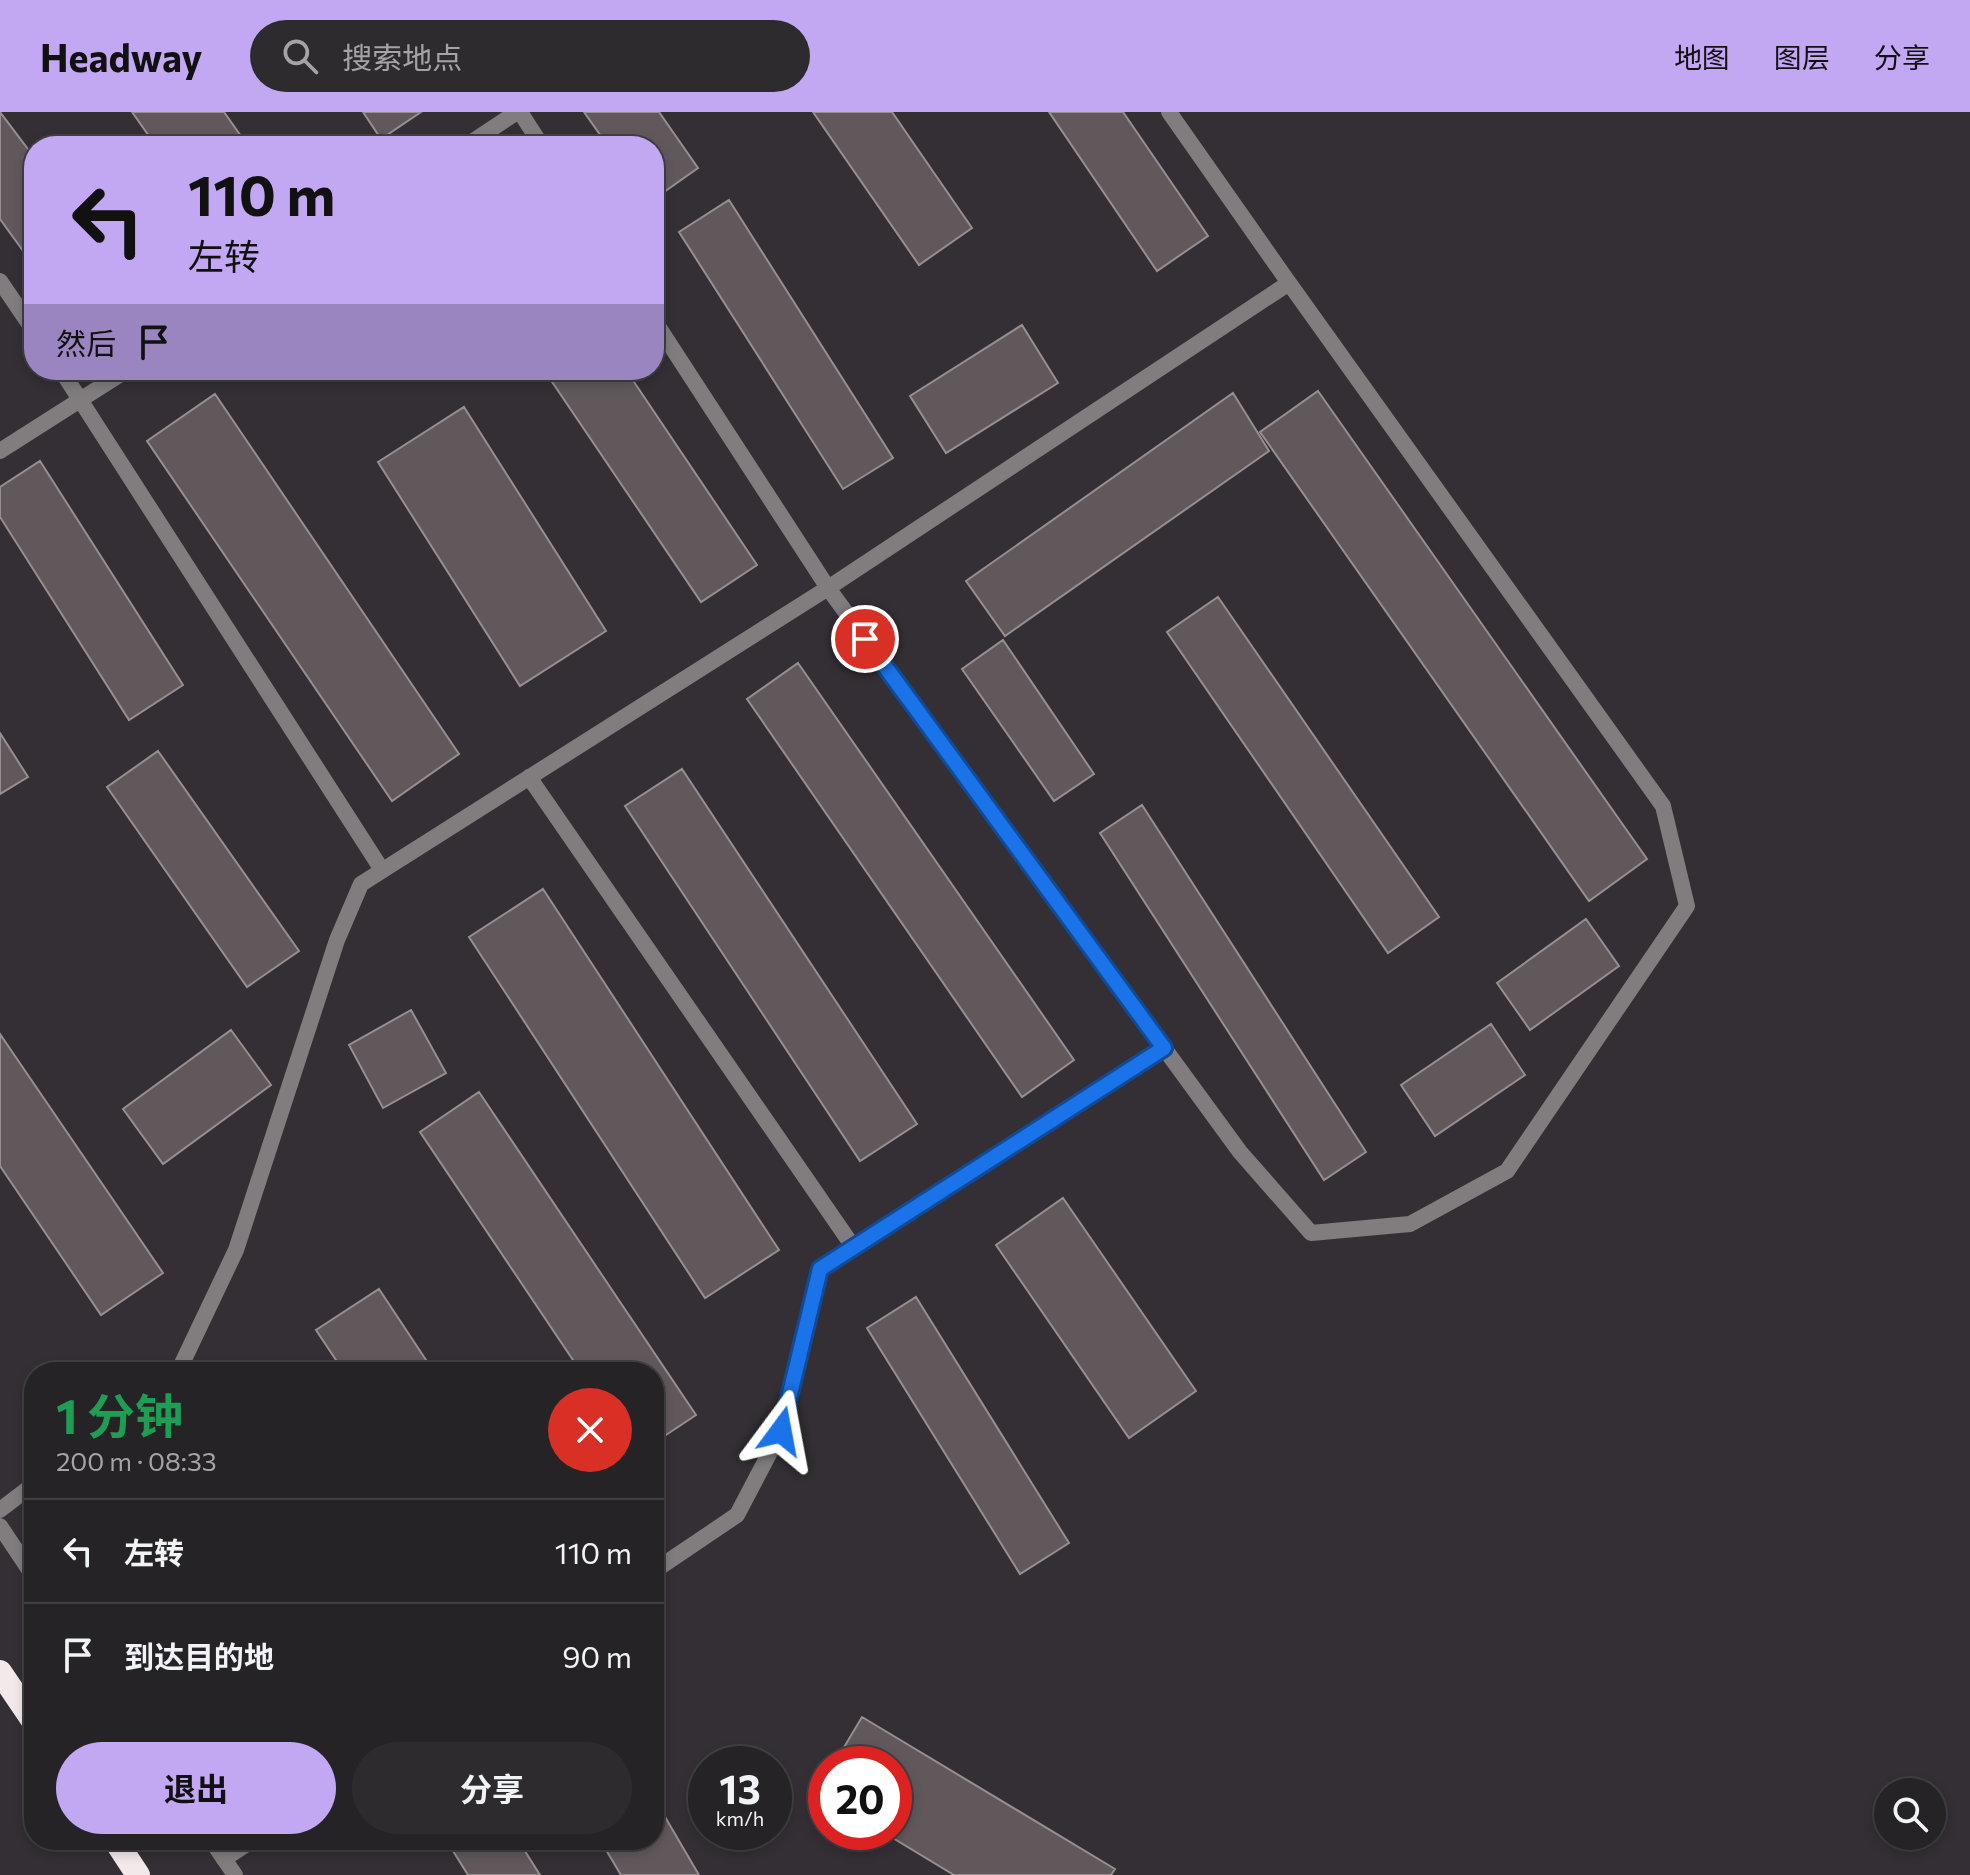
<!DOCTYPE html>
<html lang="zh">
<head>
<meta charset="utf-8">
<style>
	:root { --surface:#262327; --page:#2e2b2f; --text:#f1f3f6; --muted:#a4a4a7; --line:#424044; --accent:#c2a7f2 }
	body { margin:0; font-family:Commissioner,"Noto Sans SC",sans-serif; background:var(--page); color:var(--text); height:100vh; display:flex; flex-direction:column; font-size:30px; white-space:nowrap }
	* { box-sizing:border-box; margin:0 }
	p { font-size:26px; color:var(--muted) }
	.icon { flex:none; width:44px; height:44px; fill:none; stroke:currentColor; stroke-width:2; stroke-linecap:round; stroke-linejoin:round }
	.map { position:relative; flex:1; overflow:hidden }
	.side { position:absolute; left:24px; top:1250px; width:640px; height:488px; display:flex; flex-direction:column; background:var(--surface); border-radius:32px; box-shadow:0 4px 12px #0003,0 0 0 2px var(--line) }
	.side>* { flex:none }
	.banner { position:absolute; left:24px; top:24px; width:640px; height:244px; border-radius:32px; box-shadow:0 4px 12px #0003,0 0 0 2px var(--line); background:#c2a7f2; color:#111; overflow:hidden }
	.fabs { position:absolute; left:1874px; top:1666px; display:grid; gap:16px }
	.fabs a { display:grid; place-items:center; width:72px; height:72px; border-radius:50%; background:var(--surface); box-shadow:0 4px 12px #0003,0 0 0 2px var(--line); font-size:40px }
	.speed { position:absolute; left:688px; top:1634px; display:flex; gap:16px; font-size:40px; font-weight:700; text-align:center }
	.speed>* { display:grid; place-content:center; width:104px; height:104px; border-radius:50%; background:var(--surface); box-shadow:0 4px 12px #0003,0 0 0 2px var(--line); line-height:1 }
	.speed small { font-size:20px; font-weight:400 }
	.speed .limit { border:12px solid #d22; background:#fff; color:#111 }
	.pin { position:absolute; display:grid; place-items:center; width:68px; height:68px; color:#fff; margin:-34px; border:4px solid #fff; border-radius:50%; box-shadow:0 2px 8px #0007 }
	.me { position:absolute; width:88px; margin:-44px; rotate:13deg; stroke-linejoin:round; filter:drop-shadow(0 0 6px #0008) }
	.turn { display:flex; align-items:center; gap:28px; height:168px; padding:0 32px; font-size:36px }
	.turn .icon { width:104px; height:104px; stroke-width:2.5 }
	.turn b { display:block; font-size:56px; line-height:68px }
	.then { display:flex; align-items:center; height:76px; padding:0 32px; background:#0003; gap:16px; font-size:30px }
	.round { display:grid; place-items:center; flex:none; width:84px; height:84px; border-radius:42px; background:var(--page) }
	.headline { display:flex; align-items:center; justify-content:space-between; height:136px; padding:0 32px }
	h1 { font-size:48px; font-weight:700; line-height:60px; color:#1e9e55 }
	.primary-button { display:flex; gap:16px; margin-top:auto; padding:16px 32px }
	.primary-button a { flex:1; height:92px; border-radius:48px; background:var(--accent); color:#111; font-size:32px; font-weight:700; line-height:92px; text-align:center }
	.primary-button a+a { background:var(--page); color:var(--text) }
	ul { padding:0; list-style:none }
	li { display:flex; align-items:center; gap:24px; height:104px; padding:0 32px; border-top:2px solid var(--line) }
	li div { flex:1 }
	li b { display:block; font-size:30px }
	li em { font-style:normal }
	header { display:flex; align-items:center; gap:48px; box-sizing:border-box; height:112px; padding:0 40px; background:var(--accent); color:#111 }
	header strong { font-size:38px }
	nav { display:flex; gap:44px; margin-inline-start:auto; font-size:28px }
	.search { width:560px; height:72px; background:var(--page); display:flex; align-items:center; gap:20px; box-sizing:border-box; padding:0 28px; border-radius:44px; color:var(--muted); font-size:30px }
	.map>svg:first-child { display:block }
	.building { fill:#60585b; stroke:#978e91; stroke-width:2 }
	.lines { fill:none; stroke-linecap:round; stroke-linejoin:round }
	.lane { stroke:#817d7e; stroke-width:16 }
	.street { stroke:#817d7e; stroke-width:16 }
	.highway { stroke:#f3e9ea; stroke-width:24 }
	.route-casing { stroke:#114b97; stroke-width:20 }
	.route { stroke:#1a73e8; stroke-width:14 }
</style>
</head>
<body>
<header>
<strong>Headway</strong>
<div class="search"><svg class="icon" aria-label="search" viewBox="0 0 24 24"><circle cx="10" cy="10" r="6"/><path d="M15 15l6 6"/></svg>搜索地点</div>
<nav><a>地图</a><a>图层</a><a>分享</a></nav>
</header>
<div class="map">
<svg width="1970" height="1763" viewBox="0 0 1970 1763">
	<rect width="100%" height="100%" fill="#332f34"/>
	<path class="building" d="M 0,0 L 34,45 L 34,154 L 0,107 Z
		M 132,0 L 224,0 L 248,34 L 156,34 Z
		M 363,0 L 421,0 L 381,27 Z
		M 584,0 L 659,0 L 698,56 L 654,87 L 654,34 L 608,34 Z
		M 813,0 L 892,0 L 972,116 L 919,153 Z
		M 1049,0 L 1123,0 L 1208,124 L 1157,159 Z
		M 729,88 L 893,346 L 843,377 L 679,120 Z
		M 1022,213 L 1058,271 L 946,341 L 910,284 Z
		M 544,258 L 626,258 L 757,453 L 701,490 Z
		M 1318,279 L 1647,747 L 1589,789 L 1260,320 Z
		M 1233,281 L 1269,339 L 1005,524 L 966,469 Z
		M 215,282 L 459,642 L 392,689 L 147,329 Z
		M 464,295 L 606,519 L 520,574 L 378,350 Z
		M 40,349 L 183,573 L 129,608 L 0,405 L 0,375 Z
		M 1218,485 L 1439,805 L 1388,841 L 1167,520 Z
		M 1003,528 L 1094,662 L 1054,689 L 962,557 Z
		M 798,551 L 1074,948 L 1022,985 L 747,587 Z
		M 0,621 L 28,665 L 0,682 Z
		M 158,639 L 299,839 L 247,875 L 107,675 Z
		M 682,657 L 917,1012 L 860,1049 L 625,694 Z
		M 1142,693 L 1366,1040 L 1324,1068 L 1100,721 Z
		M 543,777 L 779,1138 L 705,1186 L 469,825 Z
		M 1586,807 L 1619,854 L 1530,918 L 1497,871 Z
		M 411,898 L 446,961 L 383,996 L 349,933 Z
		M 1491,912 L 1525,963 L 1435,1024 L 1401,973 Z
		M 231,918 L 271,973 L 163,1052 L 123,997 Z
		M 0,922 L 163,1161 L 101,1203 L 0,1054 Z
		M 479,980 L 696,1303 L 654,1331 L 654,1260 L 581,1260 L 420,1020 Z
		M 1063,1086 L 1196,1279 L 1129,1326 L 996,1133 Z
		M 379,1177 L 434,1260 L 344,1260 L 316,1218 Z
		M 916,1185 L 1069,1431 L 1020,1462 L 867,1216 Z
		M 862,1605 L 1115,1757 L 1111,1763 L 954,1763 L 883,1720 L 894,1720 L 894,1652 L 834,1652 Z
		M 654,1686 L 699,1763 L 621,1763 L 600,1728 L 654,1728 Z
		M 469,1728 L 518,1728 L 540,1763 L 468,1763 L 453,1739 Z"/>
	<g class="lines">
		<path class="lane" d="M 520,0 L 542,34
			M 1169,0 L 1289,171
			M 466,34 L 517,0
			M 0,169 L 34,219
			M 61,258 L 382,758
			M 0,339 L 127,258
			M 529,665 L 854,1136
			M 178,1260 L 236,1138 L 337,828 L 361,772 L 828,476 L 1289,171 L 1663,694 L 1687,794 L 1507,1059 L 1410,1112 L 1311,1121 L 1240,1040 L 828,476 L 654,208
			M 0,1398 L 34,1372
			M 654,1459 L 737,1403 L 781,1319 L 820,1157 L 1164,936
			M 224,1747 L 253,1728"/>
		<path class="street" d="M 0,1414 L 34,1465
			M 211,1728 L 235,1763"/>
		<path class="highway" d="M 0,1560 L 34,1610
			M 115,1728 L 138,1763"/>
	</g>
	<g class="lines">
		<g class="route-casing">
			<path id="route" d="M 781,1319 L 820,1157 L 1164,936 L 865,527"/>
		</g>
		<use href="#route" class="route"/>
	</g>
</svg>
<div class="fabs">
<a><svg class="icon" aria-label="search" viewBox="0 0 24 24"><circle cx="10" cy="10" r="6"/><path d="M15 15l6 6"/></svg></a>
</div>
<div class="speed"><div>13<small>km/h</small></div><div class="limit">20</div></div>
<div class="pin" style="left:865px;top:527px;background:#d93025"><svg class="icon" aria-label="arrive" viewBox="0 0 24 24"><path d="M6 21V4h12l-3 4 3 4H6"/></svg></div>
<svg class="me" style="left:781px;top:1319px" viewBox="-20 -20 40 40"><path d="M0-17L14 15 0 8-14 15z" fill="#1a73e8" stroke="#fff" stroke-width="4"/></svg>
<div class="banner">
<div class="turn"><svg class="icon" aria-label="left" viewBox="0 0 24 24"><path d="M17 20v-9H6M10 6l-5 5 5 5"/></svg><div><b>110 m</b>左转</div></div>
<div class="then">然后<svg class="icon" aria-label="arrive" viewBox="0 0 24 24"><path d="M6 21V4h12l-3 4 3 4H6"/></svg></div>
</div>
<section class="side">
<div class="headline"><div><h1>1 分钟</h1><p>200 m · 08:33</p></div><a class="round" style="background:#d93025;color:#fff"><svg class="icon" aria-label="close" viewBox="0 0 24 24"><path d="M6 6l12 12M18 6L6 18"/></svg></a></div>
<ul>
<li><svg class="icon" aria-label="left" viewBox="0 0 24 24"><path d="M17 20v-9H6M10 6l-5 5 5 5"/></svg><div><b>左转</b></div><em>110 m</em></li>
<li><svg class="icon" aria-label="arrive" viewBox="0 0 24 24"><path d="M6 21V4h12l-3 4 3 4H6"/></svg><div><b>到达目的地</b></div><em>90 m</em></li>
</ul>
<div class="primary-button"><a>退出</a><a>分享</a></div>
</section>
</div>
</body>
</html>
